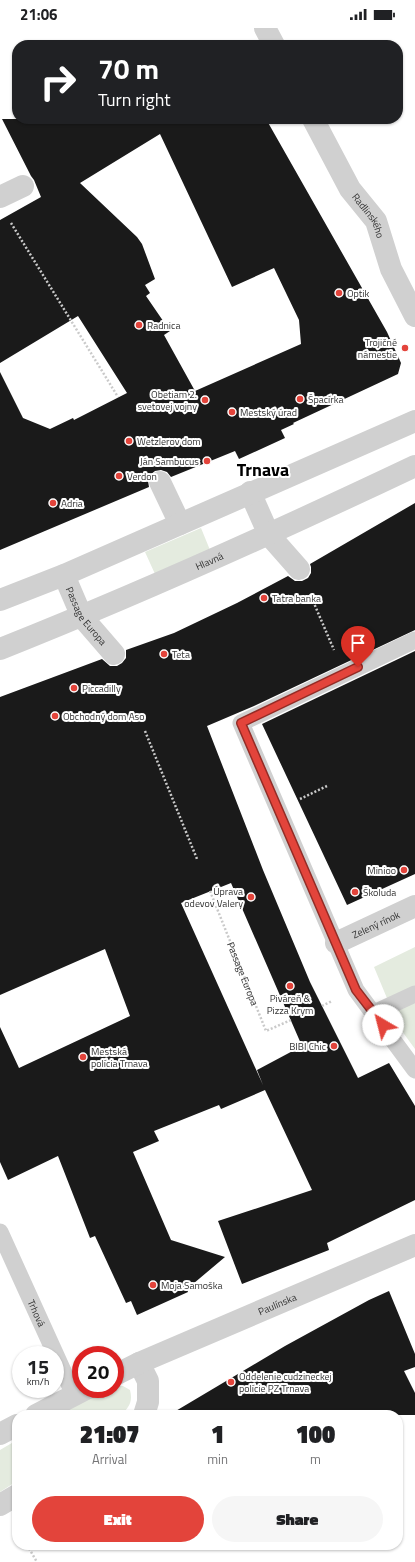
<!DOCTYPE html>
<html lang="en">
<head>
<meta charset="utf-8">
<style>
	:root { --surface:#fff; --page:#f6f6f6; --text:#202124; --muted:#757577; --accent:#e3443b }
	body { margin:0; font-family:"Titillium Web",sans-serif; background:var(--page); color:var(--text); height:100vh; display:flex; flex-direction:column; font-size:15px; white-space:nowrap }
	* { box-sizing:border-box; margin:0 }
	p { font-size:13px; color:var(--muted) }
	.icon { flex:none; width:22px; height:22px; fill:none; stroke:currentColor; stroke-width:2; stroke-linecap:round; stroke-linejoin:round }
	.map { position:relative; flex:1; overflow:hidden }
	.sheet { position:absolute; left:12px; top:1382px; width:391px; height:140px; display:flex; flex-direction:column; background:var(--surface); border-radius:16px; box-shadow:0 1px 3px #0004 }
	.sheet>* { flex:none }
	.hud { position:absolute; left:12px; top:12px; width:391px; height:84px; border-radius:16px; box-shadow:0 1px 3px #0004; background:#202124; color:#fff; overflow:hidden }
	.speed { position:absolute; left:12px; top:1318px; display:flex; gap:8px; font-size:20px; font-weight:700; text-align:center }
	.speed>* { display:grid; place-content:center; width:52px; height:52px; border-radius:50%; background:var(--surface); box-shadow:0 1px 3px #0004; line-height:1 }
	.speed small { font-size:10px; font-weight:400 }
	.speed .limit { border:6px solid #d22; background:#fff; color:#111 }
	.pin { position:absolute; display:grid; place-items:center; width:34px; height:34px; color:#fff; margin:-41px -17px; border-radius:50% 50% 50% 0; rotate:-45deg; box-shadow:0 0 4px #0007 }
	.pin .icon { rotate:45deg }
	.me { position:absolute; width:44px; margin:-22px; rotate:323deg; stroke-linejoin:round; filter:drop-shadow(0 0 3px #0008) }
	.turn { display:flex; align-items:center; gap:14px; height:84px; padding:0 20px; font-size:18px }
	.turn .icon { width:52px; height:52px; stroke-width:2.5 }
	.turn b { display:block; font-size:28px; line-height:34px }
	.eta { display:flex; justify-content:space-evenly; align-items:center; height:68px; text-align:center }
	.eta b { font-size:24px; font-weight:800; line-height:28px }
	.button { display:flex; gap:8px; margin-top:auto; padding:8px 20px }
	.button a { flex:1; height:46px; border-radius:24px; background:var(--accent); color:#fff; font-size:16px; font-weight:800; line-height:46px; text-align:center }
	.button a+a { background:var(--page); color:var(--text) }
	.status { display:flex; justify-content:space-between; align-items:center; height:28px; padding:0 20px; background:var(--surface); direction:ltr }
	.status svg { height:11px; fill:currentColor }
	.map>svg:first-child { display:block }
	.green { fill:#e4ebdf }
	.building { fill:#1a1a1a; fill-rule:evenodd }
	.lines { fill:none; stroke-linecap:round; stroke-linejoin:round }
	.path { stroke:#cacaca; stroke-width:2.5; stroke-dasharray:2 2; stroke-linecap:butt }
	.lane { stroke:#d0d0d0; stroke-width:17 }
	.street { stroke:#d0d0d0; stroke-width:22 }
	.route-casing { stroke:#942c26; stroke-width:10 }
	.route { stroke:#e3443b; stroke-width:7 }
	.poi-dot { fill:#e3443b; stroke:#fff; stroke-width:1.5 }
	.labels { text-anchor:middle; dominant-baseline:central; stroke-width:4; stroke-linejoin:round; paint-order:stroke }
	.street-label { font-size:10px; fill:#333; stroke:#fff }
	.poi-label { font-size:10px; fill:#333; stroke:#fff; text-anchor:start }
	.town-label { font-size:18px; font-weight:bold; fill:#000; stroke:#fff }
</style>
</head>
<body>
<div class="status"><b>21:06</b><svg viewBox="0 0 49 12"><path d="M0 12V9h3v3zM5 12V6h3v6zM10 12V3h3v9zM15 12V0h3v12zM26 1h20v11H26zM47 4h2v5h-2z"/></svg></div>
<div class="map">
<svg width="415" height="1534" viewBox="0 0 415 1534">
	<rect width="100%" height="100%" fill="#fff"/>
	<path class="green" d="M 201,500 L 210,522 L 155,546 L 145,524 Z
		M 415,919 L 415,1021 L 399,999 L 374,939 Z
		M 115,1358 L 123,1358 L 130,1362 C 133,1374 129,1379 121,1387 L 59,1387 L 106,1361 L 115,1361 Z
		M 17,1412 L 17,1453 L 0,1464 L 0,1422 Z"/>
	<path class="building" d="M 2,91 L 266,91 L 387,304 L 401,335 L 398,346 L 293,395 L 294,396 L 281,402 L 285,410 L 239,431 L 235,423 L 171,449 L 167,444 L 161,442 L 155,443 L 150,447 L 148,453 L 149,459 L 0,522 L 0,344 L 23,390 L 50,401 L 73,390 L 74,392 L 127,365 L 78,288 L 0,335 L 0,192 L 41,169 L 34,152 L 31,148 ZM 160,106 L 232,259 L 274,240 L 299,292 L 301,316 L 195,363 L 164,307 L 170,303 L 146,268 L 150,265 L 145,257 L 155,251 L 142,216 L 137,209 L 80,155 Z
		M 415,475 L 415,602 L 254,678 L 207,698 L 263,842 L 310,954 L 358,1050 L 389,1035 L 415,1078 L 415,1172 L 327,1215 L 329,1222 L 242,1256 L 218,1193 L 312,1162 L 265,1062 L 221,1081 L 219,1077 L 154,1103 L 159,1113 L 133,1124 L 171,1212 L 225,1229 L 187,1261 L 188,1264 L 137,1287 L 131,1273 L 126,1275 L 95,1208 L 90,1210 L 58,1128 L 8,1152 L 0,1134 L 0,999 L 19,1040 L 130,988 L 105,921 L 0,967 L 0,669 L 102,631 L 110,638 L 117,638 L 122,635 L 126,630 L 126,622 L 174,605 L 237,575 L 288,548 L 295,553 L 302,553 L 308,550 L 311,545 L 311,539 L 310,536 ZM 231,855 L 302,1018 L 257,1042 L 263,1057 L 181,875 Z
		M 415,623 L 415,846 L 347,877 L 262,696 Z
		M 389,1263 L 415,1326 L 415,1339 L 404,1343 L 415,1365 L 415,1387 L 169,1387 L 285,1318 L 369,1272 Z"/>
	<g class="lines">
		<g class="path">
			<path d="M 11,195 L 118,369"/>
			<path d="M 310,566 L 334,622"/>
			<path d="M 145,703 L 197,831"/>
			<path d="M 300,771 L 327,758"/>
			<path id="s1" d="M 210,863 L 266,1003 L 291,992"/>
			<path d="M 322,978 L 332,973"/>
			<path d="M 27,1517 L 37,1534"/>
		</g>
		<g class="lane">
			<path d="M 415,612 L 241,695 L 356,962 L 415,1042"/>
			<path d="M 374,985 L 415,966"/>
			<path id="s2" d="M 0,1204 L 74,1367"/>
		</g>
		<g class="street">
			<path d="M 265,0 L 274,17"/>
			<path id="s3" d="M 313,91 L 350,161 L 376,193 L 391,241 L 415,288"/>
			<path d="M 0,169 L 23,158"/>
			<path d="M 160,454 L 180,496"/>
			<path d="M 250,464 L 269,507 L 299,541"/>
			<path id="s4" d="M 64,547 L 82,589 L 114,626"/>
			<path d="M 0,572 L 64,547 L 415,393"/>
			<path id="s5" d="M 0,621 C 141,565 278,503 415,438"/>
			<path id="s6" d="M 336,915 L 415,878"/>
			<path d="M 139,1335 L 148,1353 L 148,1374 L 144,1387"/>
			<path id="s7" d="M 115,1347 L 139,1335 L 415,1217"/>
			<path d="M 36,1387 L 86,1361"/>
			<path d="M 0,1406 L 17,1397"/>
			<path d="M 0,1477 L 17,1467"/>
		</g>
	</g>
	<g class="lines">
		<g class="route-casing">
			<path id="route" d="M 358,639 L 241,695 L 356,962 L 383,997"/>
		</g>
		<use href="#route" class="route"/>
	</g>
	<g class="poi-dot">
		<circle cx="339" cy="265" r="4"/>
		<circle cx="139" cy="297" r="4"/>
		<circle cx="405" cy="320" r="4"/>
		<circle cx="300" cy="371" r="4"/>
		<circle cx="205" cy="372" r="4"/>
		<circle cx="232" cy="384" r="4"/>
		<circle cx="129" cy="413" r="4"/>
		<circle cx="207" cy="433" r="4"/>
		<circle cx="119" cy="448" r="4"/>
		<circle cx="53" cy="475" r="4"/>
		<circle cx="264" cy="570" r="4"/>
		<circle cx="164" cy="626" r="4"/>
		<circle cx="74" cy="660" r="4"/>
		<circle cx="55" cy="688" r="4"/>
		<circle cx="404" cy="842" r="4"/>
		<circle cx="355" cy="864" r="4"/>
		<circle cx="251" cy="869" r="4"/>
		<circle cx="290" cy="958" r="4"/>
		<circle cx="334" cy="1018" r="4"/>
		<circle cx="83" cy="1029" r="4"/>
		<circle cx="153" cy="1257" r="4"/>
		<circle cx="231" cy="1354" r="4"/>
	</g>
	<g class="labels">
		<g class="street-label">
			<text stroke="none"><textPath href="#s3" startOffset="112">Radlinského</textPath></text>
			<text stroke="none"><textPath href="#s5" startOffset="227">Hlavná</textPath></text>
			<text stroke="none"><textPath href="#s4" startOffset="47">Passage Europa</textPath></text>
			<text stroke="none"><textPath href="#s6" startOffset="44">Zelený rínok</textPath></text>
			<text stroke="none"><textPath href="#s1" startOffset="89">Passage Europa</textPath></text>
			<text stroke="none"><textPath href="#s7" startOffset="177">Paulínska</textPath></text>
			<text stroke="none"><textPath href="#s2" startOffset="89">Trhová</textPath></text>
		</g>
		<g class="poi-label">
			<text x="347" y="265">Optik</text>
			<text x="147" y="297">Radnica</text>
			<text x="397" y="314" text-anchor="end">Trojičné<tspan x="397" dy="12">námestie</tspan></text>
			<text x="197" y="366" text-anchor="end">Obetiam 2.<tspan x="197" dy="12">svetovej vojny</tspan></text>
			<text x="308" y="371">Špacírka</text>
			<text x="240" y="384">Mestský úrad</text>
			<text x="137" y="413">Wetzlerov dom</text>
			<text x="199" y="433" text-anchor="end">Ján Sambucus</text>
			<text x="127" y="448">Verdon</text>
			<text x="61" y="475">Adria</text>
			<text x="272" y="570">Tatra banka</text>
			<text x="172" y="626">Teta</text>
			<text x="82" y="660">Piccadilly</text>
			<text x="63" y="688">Obchodný dom Aso</text>
			<text x="396" y="842" text-anchor="end">Minioo</text>
			<text x="243" y="863" text-anchor="end">Úprava<tspan x="243" dy="12">odevov Valery</tspan></text>
			<text x="363" y="864">Školuda</text>
			<text x="290" y="970" text-anchor="middle">Piváreň &amp;<tspan x="290" dy="12">Pizza Krym</tspan></text>
			<text x="326" y="1018" text-anchor="end">BIBI Chic</text>
			<text x="91" y="1023">Mestská<tspan x="91" dy="12">polícia Trnava</tspan></text>
			<text x="161" y="1257">Moja Samoška</text>
			<text x="239" y="1348">Oddelenie cudzineckej<tspan x="239" dy="12">polície PZ Trnava</tspan></text>
		</g>
		<g class="town-label">
			<text x="263" y="441">Trnava</text>
		</g>
	</g>
</svg>
<div class="speed"><div>15<small>km/h</small></div><div class="limit">20</div></div>
<div class="pin" style="left:358px;top:639px;background:#d93025"><svg class="icon" aria-label="arrive" viewBox="0 0 24 24"><path d="M6 21V4h12l-3 4 3 4H6"/></svg></div>
<svg class="me" style="left:383px;top:997px" viewBox="-20 -20 40 40"><circle r="19" fill="#fff"/><path d="M0-13L10 11 0 6-10 11z" fill="#e3443b"/></svg>
<div class="hud">
<div class="turn"><svg class="icon" aria-label="right" viewBox="0 0 24 24"><path d="M7 20v-9h11M14 6l5 5-5 5"/></svg><div><b>70 m</b>Turn right</div></div>
</div>
<section class="sheet">
<div class="eta">
<div><b>21:07</b><p>Arrival</p></div>
<div><b>1</b><p>min</p></div>
<div><b>100</b><p>m</p></div>
</div>
<div class="button"><a>Exit</a><a>Share</a></div>
</section>
</div>
</body>
</html>
